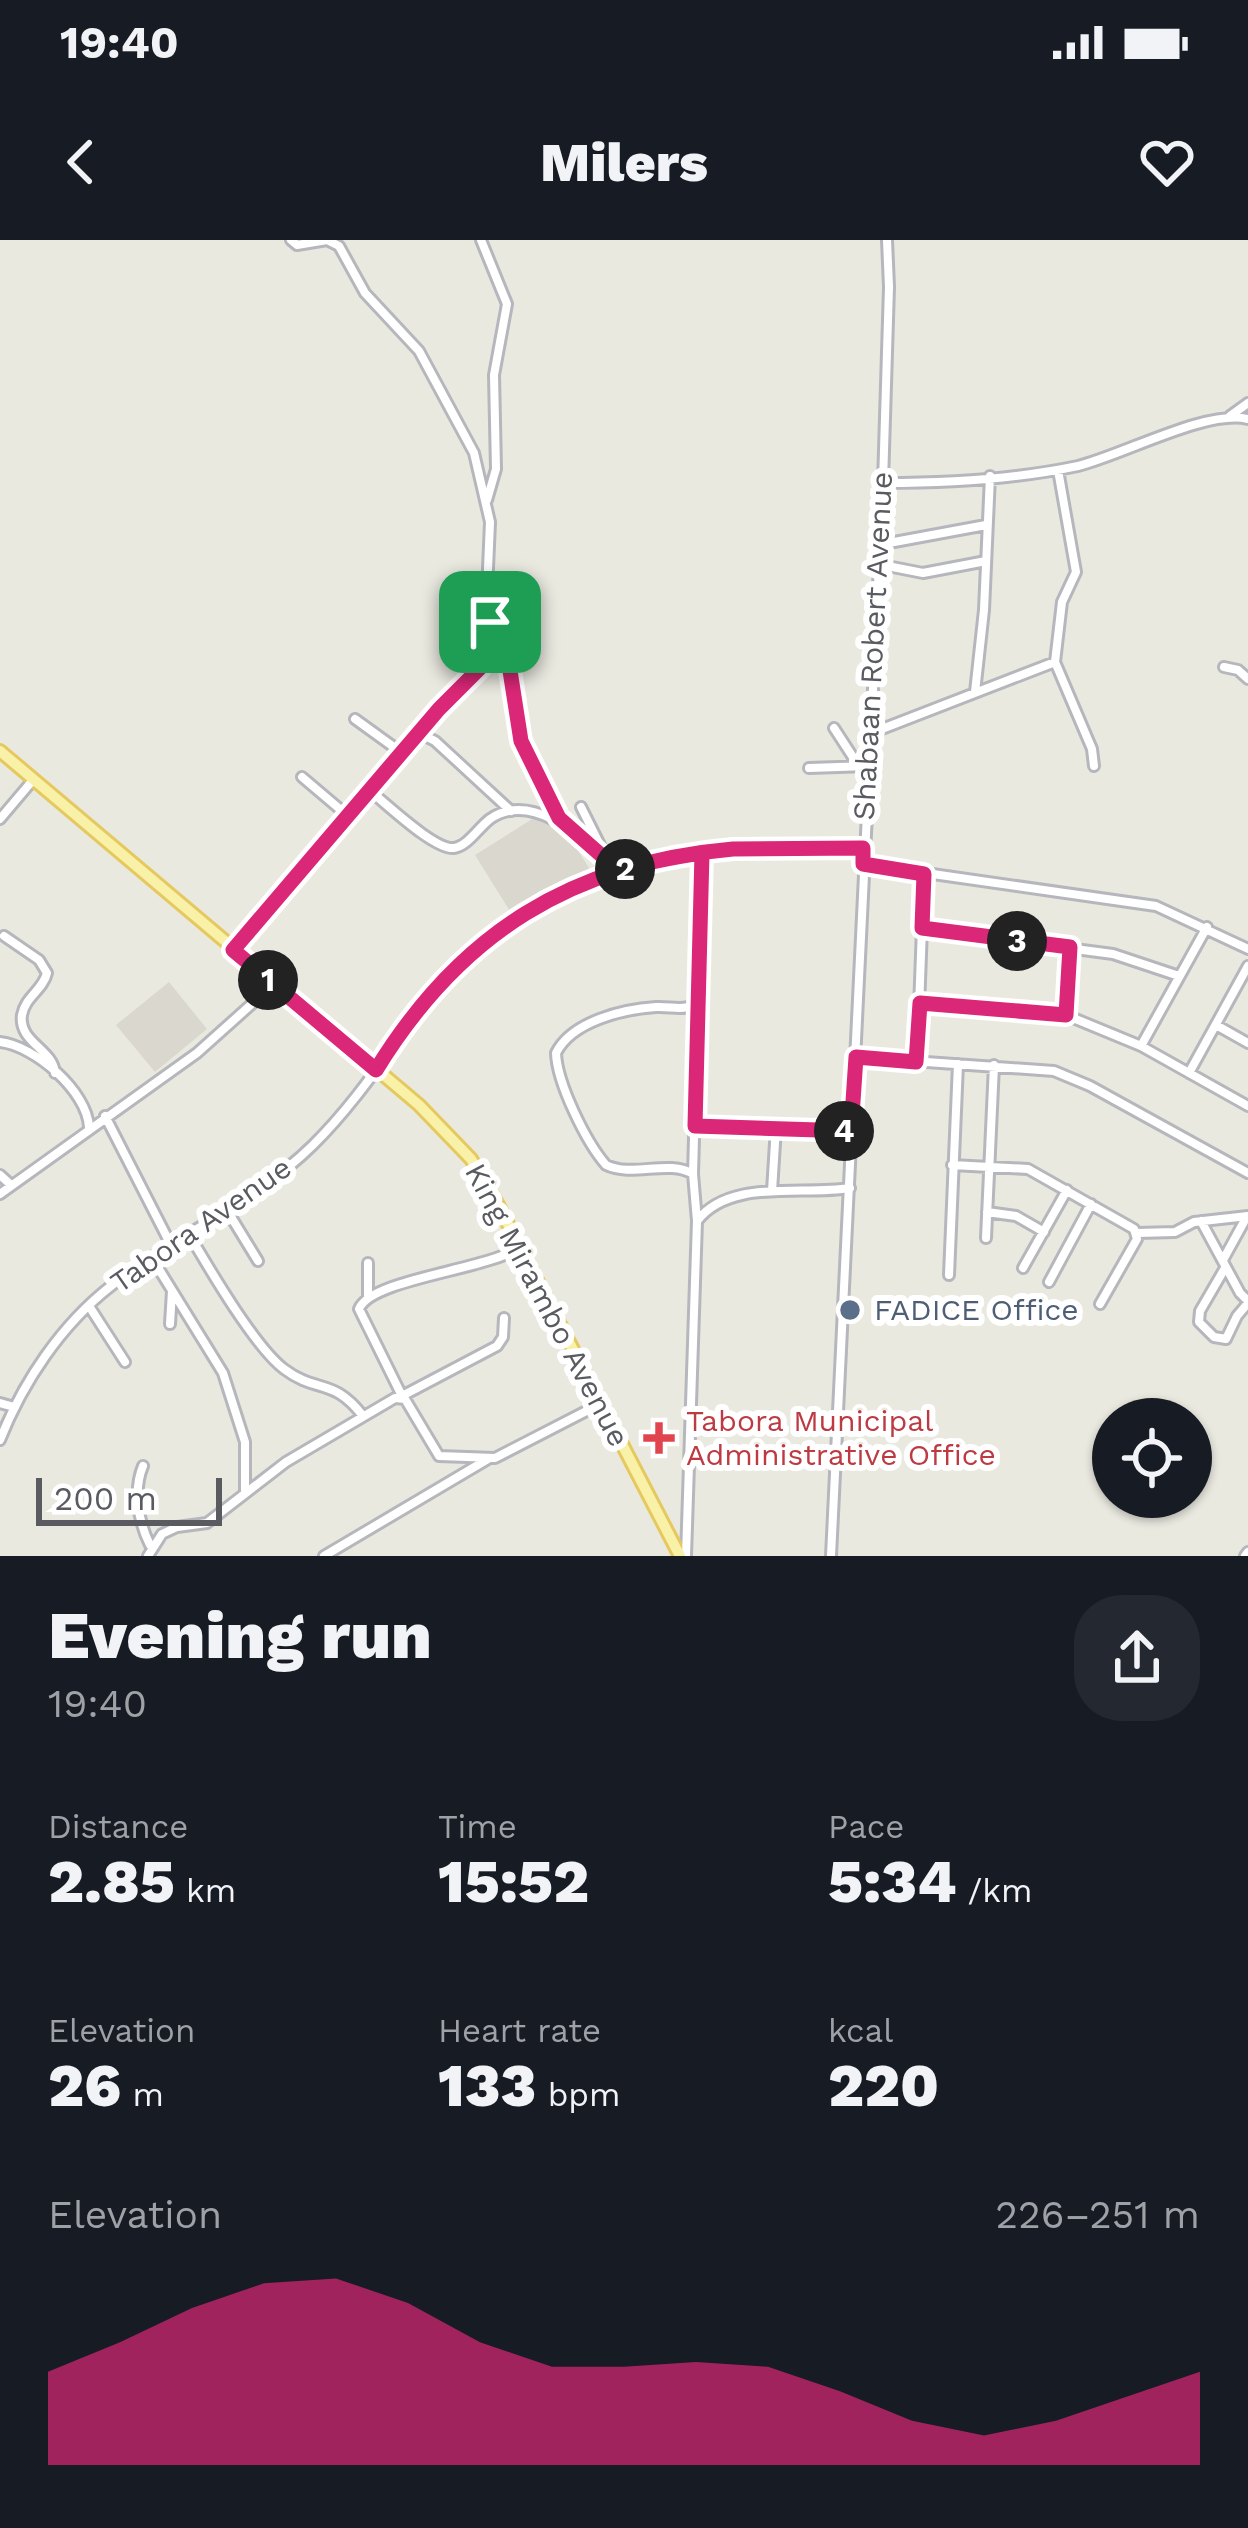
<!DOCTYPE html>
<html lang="en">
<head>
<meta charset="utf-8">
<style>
  :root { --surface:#171b24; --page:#242831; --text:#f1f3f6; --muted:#9ea1a6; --accent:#db2777 }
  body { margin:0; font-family:"Work Sans",sans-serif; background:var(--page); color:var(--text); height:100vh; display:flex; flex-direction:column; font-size:45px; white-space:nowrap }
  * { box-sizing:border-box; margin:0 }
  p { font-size:39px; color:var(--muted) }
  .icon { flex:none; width:66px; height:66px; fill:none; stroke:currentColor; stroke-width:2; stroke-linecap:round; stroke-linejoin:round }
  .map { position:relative; height:1316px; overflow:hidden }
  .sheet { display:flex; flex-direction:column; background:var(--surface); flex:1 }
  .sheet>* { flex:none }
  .controls { position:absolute; left:1092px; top:1158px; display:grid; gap:24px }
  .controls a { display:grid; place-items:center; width:120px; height:120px; border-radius:50%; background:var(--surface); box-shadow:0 3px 9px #0004; font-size:60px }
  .scale { position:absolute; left:36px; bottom:30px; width:186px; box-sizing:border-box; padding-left:12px; border:6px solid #595b60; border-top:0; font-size:33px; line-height:42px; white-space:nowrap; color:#595b60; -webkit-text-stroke:9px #fff; paint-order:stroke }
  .pin { position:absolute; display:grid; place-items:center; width:102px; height:102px; color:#fff; margin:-51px; border-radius:24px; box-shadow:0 6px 18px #0006 }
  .km { position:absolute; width:60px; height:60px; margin:-30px; border-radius:50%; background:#222; color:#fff; font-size:33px; line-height:60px; text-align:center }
  .round { display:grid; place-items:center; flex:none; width:126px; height:126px; border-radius:48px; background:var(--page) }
  .head { display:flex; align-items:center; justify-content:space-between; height:204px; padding:0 48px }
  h1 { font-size:66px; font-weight:800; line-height:90px }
  .metrics { display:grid; grid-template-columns:repeat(3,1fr); gap:18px; height:204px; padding:12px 48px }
  .metrics div { display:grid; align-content:center }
  .metrics b { font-size:60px; font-weight:800 }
  .metrics small { font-size:33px; font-weight:400 }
  .metrics p { font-size:33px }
  .chart { height:336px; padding:24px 48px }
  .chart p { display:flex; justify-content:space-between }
  .chart svg { width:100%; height:216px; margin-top:12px; fill:var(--accent); opacity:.7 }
  .status { display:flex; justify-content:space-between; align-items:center; height:84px; padding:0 60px; background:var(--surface); direction:ltr }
  .status svg { height:33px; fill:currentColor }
  header { display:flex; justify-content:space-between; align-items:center; height:156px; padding:0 48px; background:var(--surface); font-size:54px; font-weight:800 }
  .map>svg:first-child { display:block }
</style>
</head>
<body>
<div class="status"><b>19:40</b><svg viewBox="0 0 49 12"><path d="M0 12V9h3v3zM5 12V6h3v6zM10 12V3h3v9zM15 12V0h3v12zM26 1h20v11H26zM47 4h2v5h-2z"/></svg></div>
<header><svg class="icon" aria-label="back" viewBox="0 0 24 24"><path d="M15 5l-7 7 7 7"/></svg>Milers<svg class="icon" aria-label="heart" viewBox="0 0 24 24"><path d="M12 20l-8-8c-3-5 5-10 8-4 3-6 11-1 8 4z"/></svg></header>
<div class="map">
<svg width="1248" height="1316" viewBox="0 0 1248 1316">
  <rect width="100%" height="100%" fill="#eae9e0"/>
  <path fill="#dad8ce" d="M551,567l43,69 -76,48 -43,-69z
    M169,742l38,47 -52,43 -39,-47z"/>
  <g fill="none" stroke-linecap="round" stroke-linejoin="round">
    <g stroke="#b5b7bc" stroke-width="14">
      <path id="minor" d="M291,0l6,5 30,-5 12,6 26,47 54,58 55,102 16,69 -3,70 3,30 18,36 13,83 42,84
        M481,0l26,64 -13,71 2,94 -9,31
        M1230,176l18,-13
        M1058,230l18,102 -14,30 -7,60 37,87 2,17
        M883,243c64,0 133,-4 195,-17 45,-11 129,-57 170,-47
        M878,305l108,-20
        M877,324l46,9 63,-12
        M1224,427l14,3 10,9
        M975,452l9,-82 6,-134
        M355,479l47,34
        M834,488l24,37
        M419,493l16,8 76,70
        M869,494l186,-72
        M809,528l59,-2
        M302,537l46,39
        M370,551c17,13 64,59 84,57 14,-2 25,-21 36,-29 45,-31 98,25 129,52
        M581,567l27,54
        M0,579l33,-39
        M863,624l293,42 92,43
        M922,689l191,25 66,22
        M4,696l35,24 8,13c-4,17 -22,24 -25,42 -4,27 31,34 33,58
        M233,710l206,-241 41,-41 9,-44
        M920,763l146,12 75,31 107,60
        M1066,775l4,-68
        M1216,785l32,18
        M0,802c35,4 87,49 89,85
        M1141,806l66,-119
        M856,817l198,14 36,15 158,87
        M917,822l7,-188
        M1189,833l59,-107
        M105,876l67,131
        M695,885l156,6
        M952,925l76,4 106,60 3,10 -37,65
        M693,934c-25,-15 -60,4 -87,-9 -20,-23 -49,-82 -50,-112 16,-32 68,-44 100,-46 18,-1 30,6 45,-7
        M0,935l11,10
        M772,951l4,-64
        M0,954l197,-141 76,-68
        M228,972l30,49
        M987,972l29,4 28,16
        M697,981l-4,-47 9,-321
        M1201,981l39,72 8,8
        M1137,993l38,-1 19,-10 54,-6
        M190,996c20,34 65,111 94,133 33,25 49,8 79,47
        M986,998l8,-173
        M152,1018l71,115 22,69v48
        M1223,1020l23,-42
        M368,1023v34
        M1023,1028l44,-78
        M1225,1028l-25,43 -1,11 15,15 12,2 11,-23 11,-13
        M949,1035l9,-211
        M1049,1042l42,-78
        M89,1066l36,56
        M504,1078l-1,19 -6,9 -95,50 -43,-87c12,-30 127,-39 159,-61
        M170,1084l2,-33
        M0,1163l14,4
        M0,1200c23,-58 61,-115 111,-154 65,-51 142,-82 202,-141 86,-85 120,-191 237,-249 99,-48 206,-47 313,-48
        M143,1226c-10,24 -5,55 7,79
        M148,1316l14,-22 15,-7 30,-4 79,-61 109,-64 10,1 34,57 56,2 105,-54
        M324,1316l164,-97
        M686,1316l11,-335c33,-43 105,-25 153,-33
        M831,1316l52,-1073 6,-196 -2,-47
        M1245,1316l3,-4"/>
    </g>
    <g stroke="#e5c95e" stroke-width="16">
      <path id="major" d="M0,511l419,354 52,54 26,44 183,353"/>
    </g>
    <use href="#minor" stroke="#fff" stroke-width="8"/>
    <use href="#major" stroke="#f8f1a7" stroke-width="10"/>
  </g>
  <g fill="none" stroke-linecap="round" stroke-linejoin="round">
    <g stroke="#fff" stroke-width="24">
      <path id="route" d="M490,382l-10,46 -41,41 -206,241 143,120c84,-137 196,-207 357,-221l130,-1v16l61,10 -2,54 148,19 -4,68 -146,-12 -4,59 -60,-5 -5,74 -156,-5 7,-273c-28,4 -56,9 -83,18l-60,-53 -38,-77 -13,-83 -18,-36"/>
    </g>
    <use href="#route" stroke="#db2777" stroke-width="15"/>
  </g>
  <circle fill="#5c6f8a" stroke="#fff" stroke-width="4.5" cx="850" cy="1070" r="12"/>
  <path fill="#e0444e" stroke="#fff" stroke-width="4.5" d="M653 1180h12v12h12v12h-12v12h-12v-12h-12v-12h12z"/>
  <g text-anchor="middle" stroke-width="12" stroke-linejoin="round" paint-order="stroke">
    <g font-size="30" fill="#595b60" stroke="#fff">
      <text transform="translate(873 406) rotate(-87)" y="10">Shabaan Robert Avenue</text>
      <text transform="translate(201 985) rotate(-35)" y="10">Tabora Avenue</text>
      <text transform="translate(547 1065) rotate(62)" y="10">King Mirambo Avenue</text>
    </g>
    <g font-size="30" fill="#4e5e75" stroke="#fff" text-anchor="start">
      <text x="874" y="1080">FADICE Office</text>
    </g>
    <g font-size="30" fill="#be3a42" stroke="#fff" text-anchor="start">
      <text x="686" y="1191">Tabora Municipal<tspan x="686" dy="34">Administrative Office</tspan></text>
    </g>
  </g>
</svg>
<div class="controls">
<a><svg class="icon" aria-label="locate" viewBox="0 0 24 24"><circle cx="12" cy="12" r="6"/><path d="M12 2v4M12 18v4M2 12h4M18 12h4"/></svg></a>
</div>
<div class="scale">200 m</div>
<div class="pin" style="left:490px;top:382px;background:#1e9e55"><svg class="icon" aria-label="arrive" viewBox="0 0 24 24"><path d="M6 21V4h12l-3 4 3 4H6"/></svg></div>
<b class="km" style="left:268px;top:740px">1</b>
<b class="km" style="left:625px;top:629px">2</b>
<b class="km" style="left:1017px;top:701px">3</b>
<b class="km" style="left:844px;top:891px">4</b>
</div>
<section class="sheet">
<div class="head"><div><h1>Evening run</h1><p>19:40</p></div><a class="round"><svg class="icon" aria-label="share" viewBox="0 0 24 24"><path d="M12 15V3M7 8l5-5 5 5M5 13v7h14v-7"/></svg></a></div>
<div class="metrics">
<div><p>Distance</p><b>2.85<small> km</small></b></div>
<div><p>Time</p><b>15:52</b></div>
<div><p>Pace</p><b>5:34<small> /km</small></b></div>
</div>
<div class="metrics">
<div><p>Elevation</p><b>26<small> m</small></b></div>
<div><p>Heart rate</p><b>133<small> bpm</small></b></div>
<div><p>kcal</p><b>220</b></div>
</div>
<div class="chart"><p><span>Elevation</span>226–251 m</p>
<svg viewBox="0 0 160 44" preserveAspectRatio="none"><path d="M0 44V25L10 19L20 12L30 7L40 6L50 11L60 19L70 24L80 24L90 23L100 24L110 29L120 35L130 38L140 35L150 30L160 25V44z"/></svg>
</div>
</section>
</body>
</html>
